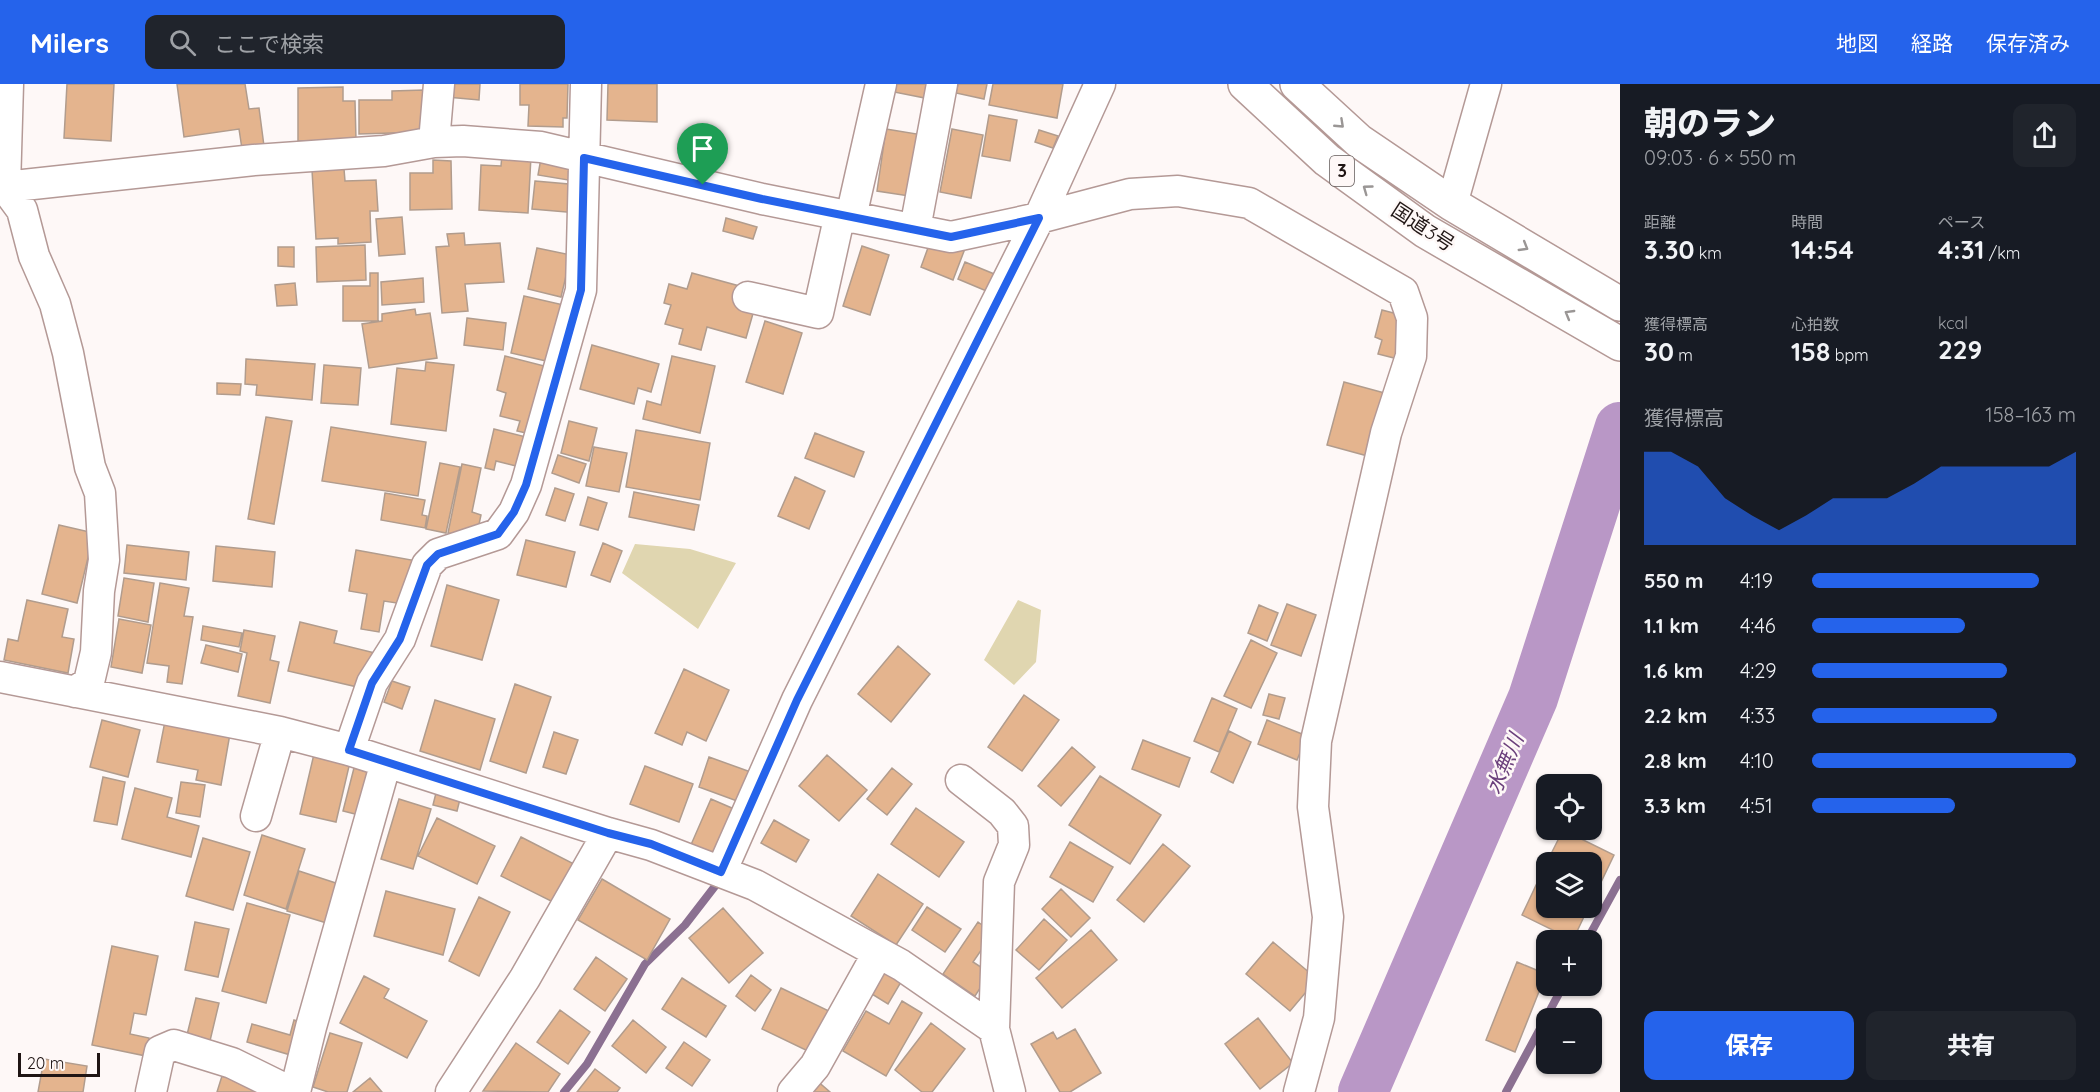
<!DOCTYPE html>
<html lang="ja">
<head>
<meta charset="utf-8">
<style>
  :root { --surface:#171b24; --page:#20242c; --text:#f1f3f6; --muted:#9ea1a6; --accent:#2563eb }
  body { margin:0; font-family:Quicksand,"Noto Sans JP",sans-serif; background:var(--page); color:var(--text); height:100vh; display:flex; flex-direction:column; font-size:22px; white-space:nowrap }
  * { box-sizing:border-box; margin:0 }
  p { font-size:20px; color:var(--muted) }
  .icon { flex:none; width:33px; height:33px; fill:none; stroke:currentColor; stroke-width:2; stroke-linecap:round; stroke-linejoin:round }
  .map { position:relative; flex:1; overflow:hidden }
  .sheet { display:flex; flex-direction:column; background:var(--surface); width:480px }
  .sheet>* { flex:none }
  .buttons { position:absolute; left:1536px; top:690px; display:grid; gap:12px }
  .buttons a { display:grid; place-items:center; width:66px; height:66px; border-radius:12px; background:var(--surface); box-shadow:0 2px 4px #0004; font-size:30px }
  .scale { position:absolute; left:18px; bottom:15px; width:82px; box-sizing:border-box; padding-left:6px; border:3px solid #1f1514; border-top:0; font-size:16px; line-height:21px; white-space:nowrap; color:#1f1514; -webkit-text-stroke:4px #fef8f7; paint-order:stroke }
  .pin { position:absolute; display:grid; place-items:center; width:51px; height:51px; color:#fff; margin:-62px -26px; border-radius:50% 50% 50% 0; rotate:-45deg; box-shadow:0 0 6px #0007 }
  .pin .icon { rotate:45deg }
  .round { display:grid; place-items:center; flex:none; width:63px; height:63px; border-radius:12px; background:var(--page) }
  .head { display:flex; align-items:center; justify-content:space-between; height:102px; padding:0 24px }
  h1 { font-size:33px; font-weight:800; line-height:45px }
  .metrics { display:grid; grid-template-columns:repeat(3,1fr); gap:9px; height:102px; padding:6px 24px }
  .metrics div { display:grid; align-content:center }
  .metrics b { font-size:26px; font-weight:800 }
  .metrics small { font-size:16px; font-weight:400 }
  .metrics p { font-size:16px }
  .chart { height:168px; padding:12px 24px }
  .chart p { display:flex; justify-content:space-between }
  .chart svg { width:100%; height:108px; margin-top:6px; fill:var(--accent); opacity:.7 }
  .primary-button { display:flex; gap:12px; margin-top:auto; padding:12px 24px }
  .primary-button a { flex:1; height:69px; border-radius:12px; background:var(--accent); color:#fff; font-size:24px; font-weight:800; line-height:69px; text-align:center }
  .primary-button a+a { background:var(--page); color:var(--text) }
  ul { padding:0 24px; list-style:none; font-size:20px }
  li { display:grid; grid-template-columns:96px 72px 1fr; align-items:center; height:45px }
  li i { height:15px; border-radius:8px; background:var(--accent) }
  header { display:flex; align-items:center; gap:36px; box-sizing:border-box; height:84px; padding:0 30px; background:var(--accent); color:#fff }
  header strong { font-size:28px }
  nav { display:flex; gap:33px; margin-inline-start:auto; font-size:21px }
  .search { width:420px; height:54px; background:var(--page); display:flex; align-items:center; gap:15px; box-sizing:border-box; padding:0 21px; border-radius:12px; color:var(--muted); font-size:22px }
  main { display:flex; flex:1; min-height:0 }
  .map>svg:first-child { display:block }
</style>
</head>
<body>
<header>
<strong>Milers</strong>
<div class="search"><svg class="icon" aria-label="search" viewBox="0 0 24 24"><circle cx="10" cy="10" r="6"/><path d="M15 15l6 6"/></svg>ここで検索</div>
<nav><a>地図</a><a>経路</a><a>保存済み</a></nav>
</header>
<main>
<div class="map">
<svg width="1620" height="1008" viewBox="0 0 1620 1008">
  <rect width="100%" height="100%" fill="#fef8f7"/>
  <path fill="#e0d6b0" d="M635,460l55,5 46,14 -38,66 -76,-56z
    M1018,516l23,10 -5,52 -22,23 -30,-25z"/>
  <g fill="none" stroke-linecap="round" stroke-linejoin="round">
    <path stroke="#8b7091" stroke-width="8" d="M1587,856l33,-60
      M564,1008l23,-28 58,-100 40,-39 34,-44
      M1506,1008l57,-106"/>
    <path stroke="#b997c6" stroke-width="50" d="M1363,1008l170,-394 87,-271"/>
  </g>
  <path fill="#e4b48e" stroke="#b19c8d" stroke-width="1.5" d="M67,0h47l-3,57 -47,-3z
    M177,0h68l4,25 10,-1 5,38 -22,3 -3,-20 -55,8z
    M437,0h43l-1,16 -43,-4z
    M520,0h48l-1,34h-4v9l-35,-1 1,-21h-9z
    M608,0h49v38l-50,-2z
    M896,0h32l-3,14 -31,-6z
    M958,0h29l-3,15 -28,-6z
    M993,0h70l-6,34 -68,-13z
    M343,3v14h12l1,39 -58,1v-53z
    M424,6l1,42 -66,2v-34h33v-9z
    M989,31l28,5 -7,41 -28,-5z
    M886,45l31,5 -8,62 -32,-5z
    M952,45l31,6 -12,63 -31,-6z
    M1039,46l19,6 -5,12 -18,-6z
    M502,71l29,1 -3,57 -49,-3 2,-45 20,1z
    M541,74l35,6 -2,17 -36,-6z
    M433,76l18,1 1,48 -42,1v-37h23z
    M344,85l1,12 31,-1 2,31h-8l1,31 -33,2v-6l-22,1 -4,-69z
    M535,97l45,4 -2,28 -46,-4z
    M402,133l3,37 -26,2 -3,-37z
    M726,134l31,9 -4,12 -30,-8z
    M464,149l1,12 35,-2 4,39 -39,2 3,27 -26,2 -6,-66 13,-1 -2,-12z
    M933,150l33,12 -13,34 -32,-13z
    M365,161l1,35 -49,2 -1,-35z
    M862,162l27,9 -19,60 -27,-9z
    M278,163h16v20l-16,-1z
    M537,164l34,7 -10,42 -33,-8z
    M965,178l39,16 -8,17 -38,-16z
    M370,189h8v48h-35v-35h27z
    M692,189l51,14 11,23 -8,28 -39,-11 -6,23 -22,-6 4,-15 -18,-5 6,-19 -7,-2 5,-19 18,5z
    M423,194l1,24 -42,3 -1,-23z
    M295,199l2,22 -20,1 -2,-21z
    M524,212l44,10 -13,57 -44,-10z
    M415,225l1,6 14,-2 7,45 -68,10 -7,-44 20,-3v-7z
    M1382,226l27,7 -11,42 -20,-5 4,-14 -7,-3z
    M467,234l39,5 -3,27 -39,-5z
    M765,237l37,12 -19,61 -37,-12z
    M592,261l67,19 -8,28 -13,-4 -4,16 -54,-15z
    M505,272l47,12 -17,67 -18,-4 3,-10 -20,-5 6,-23 -9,-3z
    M672,272l43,10 -15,67 -57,-14 4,-18 14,4z
    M246,275l69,5 -3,36 -56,-5 1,-10 -12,-1z
    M426,278l28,3 -8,66 -55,-7 6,-56 28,3z
    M324,281l37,3 -3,37 -37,-2z
    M1344,298l48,13 -17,63 -48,-13z
    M217,299l24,1 -1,11 -23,-1z
    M266,333l26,4 -18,103 -26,-5z
    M569,337l28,7 -8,33 -28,-8z
    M331,343l95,15 -8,54 -96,-15z
    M494,345l36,9 -6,30 -28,-7 -2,9 -9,-2z
    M636,346l74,13 -10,57 -74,-13z
    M815,349l49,19 -10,25 -49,-19z
    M594,363l33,6 -8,39 -33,-6z
    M558,371l28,9 -7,19 -27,-10z
    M440,379l20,4 -14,66 -20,-4z
    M462,380l19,4 -9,44 9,3 -3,14 -8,-2 -2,11 -20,-5z
    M795,393l30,14 -16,38 -31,-13z
    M555,404l19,6 -9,27 -19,-6z
    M634,408l65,13 -5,25 -65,-13z
    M385,409l40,7 -3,15 5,1 -2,12 -44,-8z
    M588,413l19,6 -9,27 -18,-5z
    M59,441l35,8 -17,70 -35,-9z
    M526,456l49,12 -9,35 -49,-12z
    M603,459l19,8 -12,31 -19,-7z
    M127,461l62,7 -3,28 -62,-7z
    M216,462l59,6 -3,35 -59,-6z
    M356,466l61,11 -7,44 -26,-4 -5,31 -18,-3 6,-35 -18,-3z
    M124,494l30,5 -6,39 -30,-6z
    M160,499l29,5 -5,28 9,1 -11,67 -15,-2 2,-16 -22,-3z
    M447,501l52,15 -17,60 -51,-14z
    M27,516l41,9 -6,28 12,2 -6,34 -64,-13 4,-21 10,2z
    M1287,520l29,11 -15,41 -30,-11z
    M1259,521l19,8 -11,28 -19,-8z
    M119,535l32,6 -9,48 -31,-6z
    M300,538l37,9 -3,12 41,10 -9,36 -78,-18z
    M203,542l39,7 -3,14 -38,-7z
    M244,546l31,6 -5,24 9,2 -9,41 -32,-7 9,-43 -7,-2z
    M1251,556l26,13 -26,55 -27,-12z
    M206,561l36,9 -4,18 -37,-9z
    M898,562l32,28 -39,48 -33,-28z
    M684,585l45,21 -23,51 -19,-9 -5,13 -27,-12z
    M392,597l18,6 -8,22 -18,-7z
    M515,600l36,13 -25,76 -36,-12z
    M1269,610l16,4 -6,21 -16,-4z
    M1024,611l35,25 -37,51 -34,-24z
    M1212,614l25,11 -18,43 -25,-11z
    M435,616l60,19 -15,51 -60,-19z
    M166,632l65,12 -10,57 -25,-5 2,-10 -41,-8z
    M102,636l38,10 -12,47 -38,-10z
    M1267,636l40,16 -10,24 -39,-16z
    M1229,647l22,11 -18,41 -22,-11z
    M554,648l24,8 -12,34 -23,-7z
    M1143,656l47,18 -11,29 -47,-18z
    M1072,663l23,20 -34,39 -23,-20z
    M314,670l36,8 -14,60 -36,-8z
    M827,671l40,35 -28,31 -40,-35z
    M709,673l50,18 -11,30 -49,-18z
    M645,682l48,18 -14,38 -49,-18z
    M354,684l24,7 -11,42 -24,-6z
    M892,684l20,16 -25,31 -20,-16z
    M1100,692l61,39 -31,49 -61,-39z
    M103,693l22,5 -8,43 -23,-4z
    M181,698l24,3 -5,32 -24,-4z
    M135,704l37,10 -5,19 32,9 -8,31 -69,-18z
    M437,705l24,6 -4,16 -24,-6z
    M399,715l32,10 -18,60 -32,-10z
    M711,715l30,13 -22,48 -29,-13z
    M916,724l48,34 -25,35 -48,-33z
    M437,734l58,28 -18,38 -59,-28z
    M774,736l35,20 -13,22 -35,-19z
    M1563,746l51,25 -22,46v-39h-45z
    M262,751l43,14 -19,60 -42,-14z
    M521,753l53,27 -19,39 -54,-27z
    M203,754l47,14 -17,58 -47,-14z
    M1070,758l43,25 -20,35 -43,-25z
    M1163,760l27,22 -46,56 -27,-22z
    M1546,780v44h42l-15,32 -51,-25z
    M299,787l43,14 -12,39 -43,-13z
    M878,790l45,30 -27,41 -45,-29z
    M602,795l68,40 -23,41 -69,-40z
    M1061,805l29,29 -19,19 -29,-28z
    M386,807l69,18 -12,46 -69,-19z
    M479,813l31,15 -31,64 -30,-15z
    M247,819l43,12 -24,88 -44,-12z
    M927,823l34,22 -16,23 -33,-22z
    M723,824l40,45 -34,30 -40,-45z
    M1044,835l23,21 -28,30 -23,-20z
    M195,838l34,7 -11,48 -33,-7z
    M978,838l15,11 -20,29 17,11 -15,23 -32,-22z
    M1091,846l26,30 -55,48 -26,-30z
    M1273,858l44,37 -27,32 -44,-37z
    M112,862l46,10 -12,59 -12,-2 -4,21 19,4 -3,18 -54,-11z
    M596,873l31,22 -22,32 -31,-22z
    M1517,878l29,12 -31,78 -29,-12z
    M880,885l21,13 -13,22 -21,-13z
    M751,891l20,15 -16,21 -19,-15z
    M364,892l25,13 -5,9 43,23 -20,37 -67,-35z
    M682,894l44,28 -20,31 -44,-28z
    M781,904l50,24 -19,41 -50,-24z
    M196,914l23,5 -10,42 -23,-6z
    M902,917l20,12 -36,63 -43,-25 23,-40 23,13z
    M560,926l30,22 -22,32 -31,-22z
    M1258,934l35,45 -33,26 -35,-45z
    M294,936l12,4 -9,33 -50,-15 5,-18 38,11z
    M633,936l33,27 -20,26 -34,-27z
    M931,939l34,26 -33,43h-10l-27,-22z
    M1075,945l26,44 -31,19h-10l-29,-48 22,-12 4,7z
    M330,949l32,10 -15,49h-19l-15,-5z
    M684,958l26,18 -18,26 -26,-18z
    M516,959l44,31 -12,18 -65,-1z
    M44,975l43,7 -4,26h-45z
    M595,985l25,19 -3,4h-40z
    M222,992l38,12 -2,4h-41z
    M370,994l12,14h-29z
    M815,995l15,13h-26z"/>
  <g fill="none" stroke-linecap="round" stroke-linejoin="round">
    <g stroke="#b49996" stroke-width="33">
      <path id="minor" d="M8,0l-3,103 17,23 12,46 21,48 13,49 22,114 10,26 4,67 -5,31 -3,61 -7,30 -14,10
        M434,58l5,-58
        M5,103l249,-27 130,-9 50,-9 29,-1 78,6 221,52 189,38 88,-19 91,-24 48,-3 71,12 154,89 9,26 -1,38 -25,77 -70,308 -3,66 15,110 -9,101 -20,74
        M1452,120l34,-120
        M851,133l30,-133
        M915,145l27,-145
        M748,213l70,16 22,-99
        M0,593l280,55 69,18 259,83 43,12 104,40 146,80 93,64 16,63
        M349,666l23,-67 28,-44 27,-74 11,-11 60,-20 16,-22 12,-27 55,-195 5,-206
        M961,696l41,32 11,14 1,19 -15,37 -5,147
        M256,732l24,-84
        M721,788l76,-172 242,-482 61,-134
        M151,1008l9,-41 14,-6 58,18 59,29
        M295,1008l16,-65 75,-265
        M451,1008l74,-114 83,-145
        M793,1008l22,-26 63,-113"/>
    </g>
    <g stroke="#b49996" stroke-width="36">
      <path id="highway" d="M1245,0l82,76 98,71 195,113
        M1297,0l62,57 93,63 168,100"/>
    </g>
    <use href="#minor" stroke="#fff" stroke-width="30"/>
    <use href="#highway" stroke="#fff" stroke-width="33"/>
  </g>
  <defs><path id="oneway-chevron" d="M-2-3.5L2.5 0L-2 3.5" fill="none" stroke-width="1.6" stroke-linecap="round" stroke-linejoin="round" transform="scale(1.5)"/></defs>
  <g stroke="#9a9695">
    <use href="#oneway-chevron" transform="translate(1340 40) rotate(43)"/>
    <use href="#oneway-chevron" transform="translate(1367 105) rotate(-144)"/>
    <use href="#oneway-chevron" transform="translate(1524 163) rotate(31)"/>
    <use href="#oneway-chevron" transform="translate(1569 230) rotate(-150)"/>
  </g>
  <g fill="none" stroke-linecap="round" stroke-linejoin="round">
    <g stroke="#fff" stroke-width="12">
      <path id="route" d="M584,74l178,41 189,38 88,-19 -242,482 -76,172 -70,-28 -43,-11 -259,-83 23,-67 28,-44 27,-74 11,-11 60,-20 16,-22 12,-27 55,-195z"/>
    </g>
    <use href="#route" stroke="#2563eb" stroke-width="8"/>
  </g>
  <g text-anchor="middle" stroke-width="5" stroke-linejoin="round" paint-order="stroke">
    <rect fill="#fef8f7" stroke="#625958" stroke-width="1.5" x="1330" y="72" width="24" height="30" rx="4.5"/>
    <g font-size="18" font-weight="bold" fill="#1f1514">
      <text x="1342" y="93">3</text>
    </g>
    <g font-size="20" fill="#1f1514" stroke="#fef8f7">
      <text transform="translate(1423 143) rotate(33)" y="7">国道3号</text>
    </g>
    <g font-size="21" font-style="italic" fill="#6b407c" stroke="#fef8f7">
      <text transform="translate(1505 680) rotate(-67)" y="7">水無川</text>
    </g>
  </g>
</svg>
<div class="buttons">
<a><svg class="icon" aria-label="locate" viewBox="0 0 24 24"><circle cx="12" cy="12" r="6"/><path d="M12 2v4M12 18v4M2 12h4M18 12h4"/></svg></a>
<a><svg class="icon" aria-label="layers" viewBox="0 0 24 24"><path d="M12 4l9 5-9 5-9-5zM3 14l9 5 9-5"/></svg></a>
<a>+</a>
<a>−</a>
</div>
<div class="scale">20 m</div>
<div class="pin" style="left:703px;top:101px;background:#1e9e55"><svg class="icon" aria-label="arrive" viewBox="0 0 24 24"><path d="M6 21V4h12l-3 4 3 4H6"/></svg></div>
</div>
<section class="sheet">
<div class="head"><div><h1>朝のラン</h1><p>09:03 · 6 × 550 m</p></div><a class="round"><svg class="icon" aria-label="share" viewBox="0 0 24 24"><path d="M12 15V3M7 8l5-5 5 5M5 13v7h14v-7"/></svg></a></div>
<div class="metrics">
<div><p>距離</p><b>3.30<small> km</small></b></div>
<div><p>時間</p><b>14:54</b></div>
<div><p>ペース</p><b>4:31<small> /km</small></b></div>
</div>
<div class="metrics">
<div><p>獲得標高</p><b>30<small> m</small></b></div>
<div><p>心拍数</p><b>158<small> bpm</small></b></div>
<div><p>kcal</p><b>229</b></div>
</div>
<div class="chart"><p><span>獲得標高</span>158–163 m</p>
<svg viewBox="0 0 160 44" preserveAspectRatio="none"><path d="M0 44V6L10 6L20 12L30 25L40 32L50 38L60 32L70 25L80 25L90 25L100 19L110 12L120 12L130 12L140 12L150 12L160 6V44z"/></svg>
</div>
<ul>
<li><b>550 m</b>4:19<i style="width:86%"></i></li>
<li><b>1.1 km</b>4:46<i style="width:58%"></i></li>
<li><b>1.6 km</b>4:29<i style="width:74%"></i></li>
<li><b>2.2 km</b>4:33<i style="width:70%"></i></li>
<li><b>2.8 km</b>4:10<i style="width:100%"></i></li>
<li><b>3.3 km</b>4:51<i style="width:54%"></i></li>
</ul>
<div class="primary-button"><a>保存</a><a>共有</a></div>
</section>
</main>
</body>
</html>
